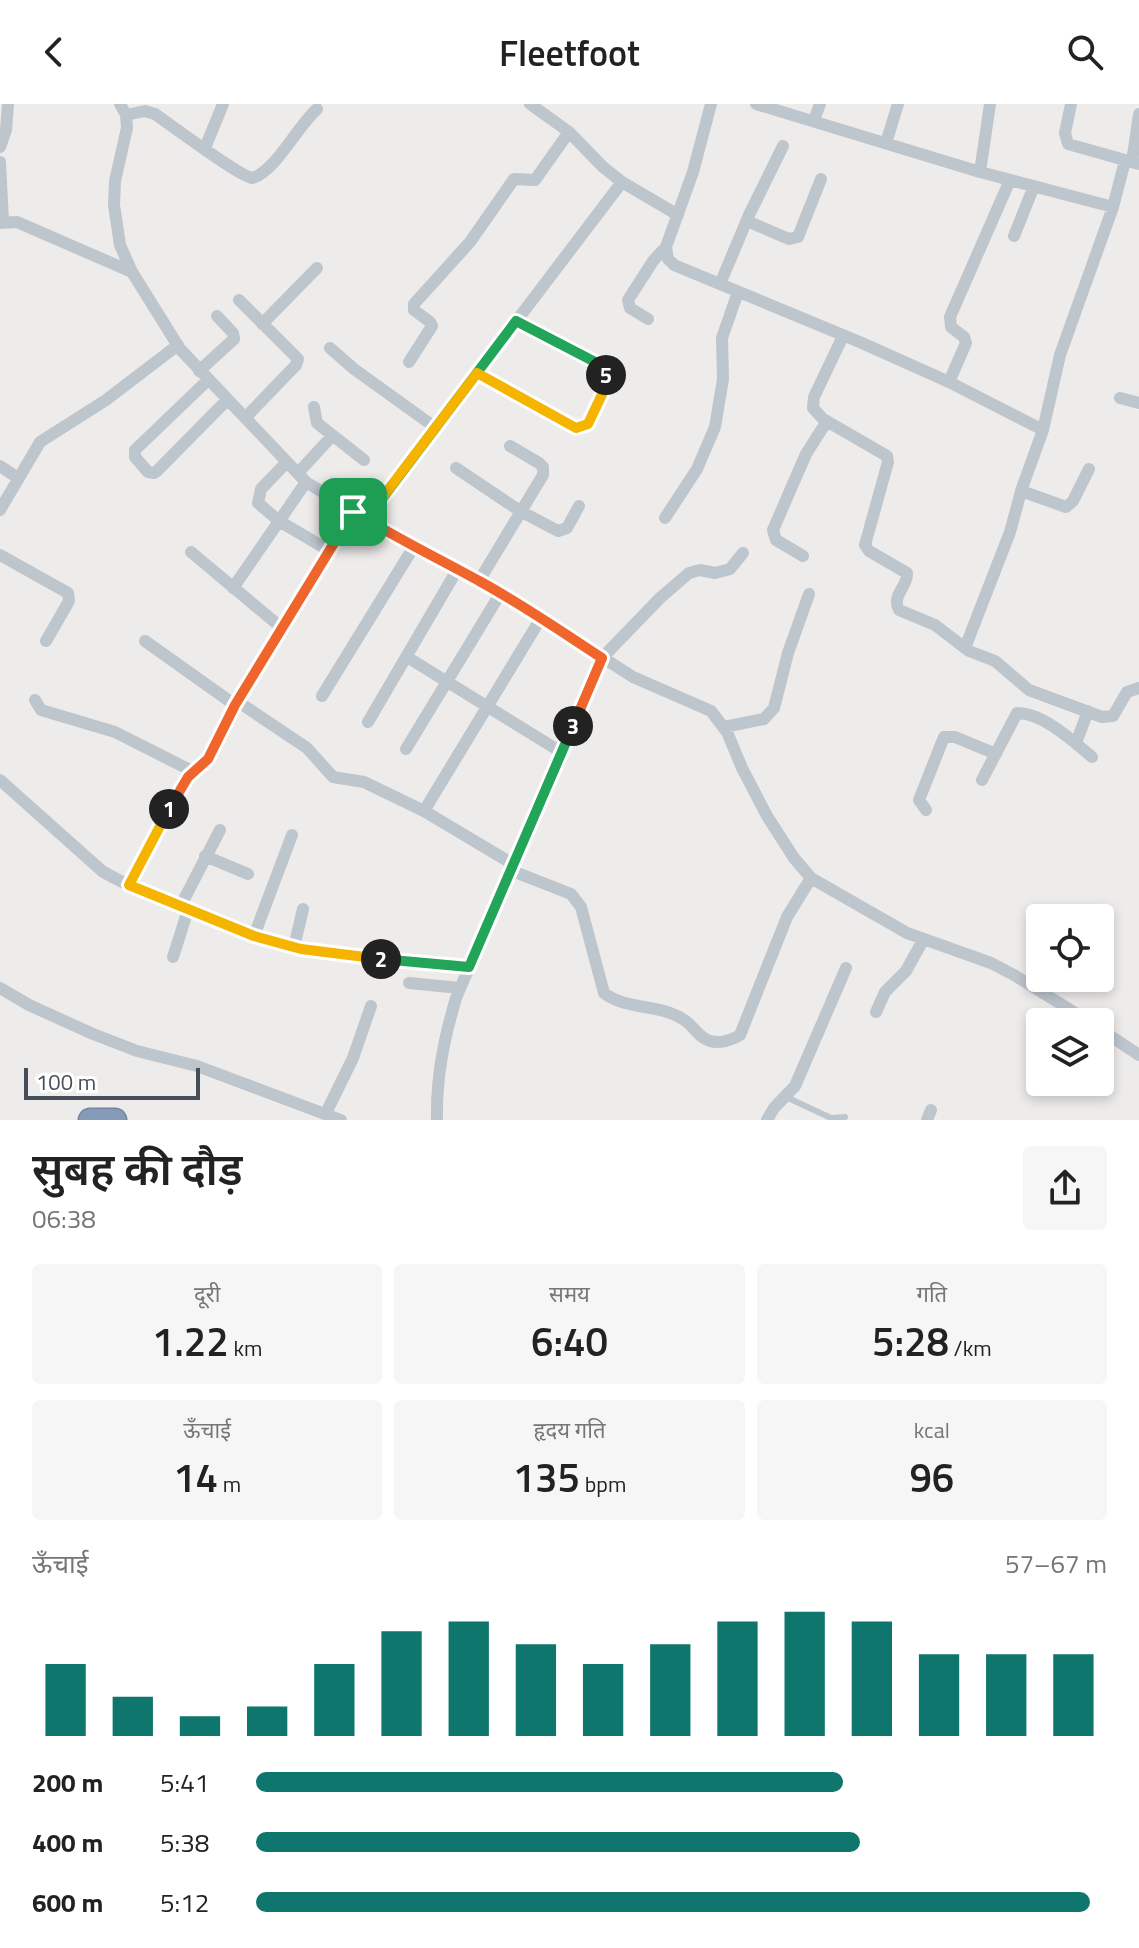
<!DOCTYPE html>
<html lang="hi">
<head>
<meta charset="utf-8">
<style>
  :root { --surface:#fff; --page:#f6f6f6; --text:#222; --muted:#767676; --accent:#0f766e }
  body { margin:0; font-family:"Titillium Web","Noto Sans Devanagari",sans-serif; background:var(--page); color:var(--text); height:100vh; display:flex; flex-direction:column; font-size:30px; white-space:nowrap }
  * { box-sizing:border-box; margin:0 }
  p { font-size:26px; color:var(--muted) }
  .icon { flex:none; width:44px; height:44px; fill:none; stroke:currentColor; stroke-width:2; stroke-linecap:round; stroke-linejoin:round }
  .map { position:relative; height:1016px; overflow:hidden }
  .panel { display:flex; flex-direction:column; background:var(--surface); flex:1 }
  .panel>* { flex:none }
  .tools { position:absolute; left:1026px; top:800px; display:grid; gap:16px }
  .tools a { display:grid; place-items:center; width:88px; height:88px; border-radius:8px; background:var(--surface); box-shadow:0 4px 12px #0003; font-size:40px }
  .scale { position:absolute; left:24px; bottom:20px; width:176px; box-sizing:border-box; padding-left:8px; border:4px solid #454d57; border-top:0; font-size:22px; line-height:28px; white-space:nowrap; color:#454d57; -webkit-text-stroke:6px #fff; paint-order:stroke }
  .pin { position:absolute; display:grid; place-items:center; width:68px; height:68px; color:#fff; margin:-34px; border-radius:16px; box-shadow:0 4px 12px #0006 }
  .km { position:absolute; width:40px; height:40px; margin:-20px; border-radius:50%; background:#222; color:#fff; font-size:22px; line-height:40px; text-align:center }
  .round { display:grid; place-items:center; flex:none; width:84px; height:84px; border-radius:8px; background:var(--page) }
  .headline { display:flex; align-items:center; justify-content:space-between; height:136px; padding:0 32px }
  h1 { font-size:44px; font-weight:600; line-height:60px }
  .figures { display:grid; grid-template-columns:repeat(3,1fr); gap:12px; height:136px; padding:8px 32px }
  .figures div { display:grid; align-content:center; border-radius:8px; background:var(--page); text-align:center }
  .figures b { font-size:40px; font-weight:600 }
  .figures small { font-size:22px; font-weight:400 }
  .figures p { font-size:22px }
  .chart { height:224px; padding:16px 32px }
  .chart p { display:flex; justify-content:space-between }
  .chart svg { width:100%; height:144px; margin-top:8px; stroke:var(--accent); stroke-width:6 }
  ul { padding:0 32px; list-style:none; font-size:26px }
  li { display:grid; grid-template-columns:128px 96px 1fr; align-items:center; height:60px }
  li i { height:20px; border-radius:10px; background:var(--accent) }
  header { display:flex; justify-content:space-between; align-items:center; height:104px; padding:0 32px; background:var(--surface); font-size:36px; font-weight:600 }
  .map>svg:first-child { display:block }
</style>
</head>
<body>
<header><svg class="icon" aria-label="back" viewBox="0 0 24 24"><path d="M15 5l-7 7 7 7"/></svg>Fleetfoot<svg class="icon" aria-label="search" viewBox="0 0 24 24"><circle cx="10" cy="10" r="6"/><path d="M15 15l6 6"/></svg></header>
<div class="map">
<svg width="1139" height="1016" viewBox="0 0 1139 1016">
  <rect width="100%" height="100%" fill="#eeebeb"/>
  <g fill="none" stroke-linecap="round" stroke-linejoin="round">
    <g stroke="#7286a3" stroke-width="25">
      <path id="highway" d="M90,1016h25"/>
    </g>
    <path stroke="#bdc5cd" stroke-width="6" d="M786,993l45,21 14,-1"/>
    <path stroke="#bdc5cd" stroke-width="12" d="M120,0l6,11 1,13 -12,53 -1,24 6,40 12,27 48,77 126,133 107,66 66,33 62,37 92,59 78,34 16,21 15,36 25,48 27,42 17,20 96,55 84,30 23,12 76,47
      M530,0l39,28 34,35 19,15 56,33
      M711,0l-18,68 -27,75 2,12 6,6 188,78 87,39 94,48
      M756,0l224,68 10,-68
      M1071,0l-6,29 3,11 71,20
      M126,11l19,-4 10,3c16,11 85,63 98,64 24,-9 43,-50 64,-69
      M814,16l6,-16
      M886,39l12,-39
      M0,43l6,-17 2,-26
      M205,44l18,-44
      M0,58l3,59
      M1132,58l7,-48
      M980,68l133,35 12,-46
      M747,117l42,18 9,-2 23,-58
      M0,119l17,-1 115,50
      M1014,132l20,-50
      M720,180l29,-69 34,-69
      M239,196l59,59 -2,6 -51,53
      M648,215l-18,-11 -2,-8 25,-39 13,-14
      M262,220l55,-56
      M843,232l-29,61 -1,11 10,11 64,37 1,6 -23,83 4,6 38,22c1,14 -16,22 -8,37l36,15 34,26 26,10 34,29 73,27 11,-1 14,-24 12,-4
      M330,244l24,21 82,59
      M409,258l23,-36 -2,-4 -16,-12v-6l56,-62 44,-63 21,1 34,-48
      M199,267l35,-32 -1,-6 -16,-17
      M477,269l99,55 12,-4c9,-18 25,-38 14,-57l-86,-46
      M208,276l-73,70v7l13,15 6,1 3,-2 70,-71
      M949,278l17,-39 -2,-6 -13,-10 -1,-10 60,-137
      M1120,294l19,5
      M314,303l3,16 47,37
      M287,358l-26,27 -3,14 21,18 51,30
      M0,362l18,12
      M456,364l64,43 38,20 9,-3 12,-22
      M298,369l34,-37
      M1021,387l45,16 7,-6 16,-32
      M0,406l40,-68 66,-42 72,-55
      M665,414l32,-49 18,-42 8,-48 -1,-41 16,-46
      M366,415l256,-337
      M191,448l92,77
      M0,451l68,38 1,8 -23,40
      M803,452l-27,-16 -3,-10 33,-76 21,-33
      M479,477l64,-106v-8l-4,-4 -29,-17
      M233,484l73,-106
      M145,537l90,64
      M965,544l45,-116 12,-44 21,-58 17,-75 53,-148
      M407,553l154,95
      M322,592l91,-148
      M35,596l6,10 74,22 79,40
      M237,597l70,47 26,29 31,5 60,29 89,53
      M368,618l89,-152
      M724,623l40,-8 10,-11 14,-55 21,-59
      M1076,639l12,-32
      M406,645l94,-155
      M0,676l102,91c23,14 48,23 73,34 42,18 84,35 128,44 55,11 111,13 166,18
      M982,676l35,-67c26,0 55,27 75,44
      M926,706l-7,-10 25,-63h11l41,17
      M424,707l117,-193
      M205,752l43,18
      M510,766l61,24 10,13 23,86c22,17 54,11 77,25 12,6 16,19 29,23 10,3 22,-1 30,-6l47,-118 24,-39
      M129,781l53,-100 26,-26 23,-47 122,-200
      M180,803l40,-77
      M254,832l38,-101
      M294,843l9,-38
      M173,853l15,-47
      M409,879l51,5
      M0,884l29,17 64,29 44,17 60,15 144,54
      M876,908l9,-20 21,-21 17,-31
      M1100,925l39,26
      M326,1009l27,-55 18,-52
      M437,1016c-1,-43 7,-81 19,-122l146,-340 58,-60 29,-25 11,-3 15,3 15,-4 13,-16
      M767,1016l7,-12 21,-22 51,-118
      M927,1016l4,-10"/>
    <use href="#highway" stroke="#869bb7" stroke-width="22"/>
  </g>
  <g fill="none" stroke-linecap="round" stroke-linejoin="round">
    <g stroke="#fff" stroke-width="16">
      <path id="split-1" d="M169,705l19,-32 20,-18 27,-54 118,-193"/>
    </g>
    <g stroke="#fff" stroke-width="16">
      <path id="split-2" d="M169,705l-40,76 125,51 47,13 80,10"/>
    </g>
    <g stroke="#fff" stroke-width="16">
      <path id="split-3" d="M381,855l88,8 104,-241"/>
    </g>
    <g stroke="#fff" stroke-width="16">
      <path id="split-4" d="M369,412l-3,3c38,23 77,42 115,63 42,23 81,50 121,76l-29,68"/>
    </g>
    <g stroke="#fff" stroke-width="16">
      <path id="split-5" d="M369,412l147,-195 81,42 9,12"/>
    </g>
    <g stroke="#fff" stroke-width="16">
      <path id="split-6" d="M353,408l13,7 111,-146 99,55 12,-4 18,-38v-11"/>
    </g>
    <use href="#split-1" stroke="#f0652b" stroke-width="10"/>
    <use href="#split-2" stroke="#f5b400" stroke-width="10"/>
    <use href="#split-3" stroke="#22a559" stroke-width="10"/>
    <use href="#split-4" stroke="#f0652b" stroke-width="10"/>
    <use href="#split-5" stroke="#22a559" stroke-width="10"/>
    <use href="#split-6" stroke="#f5b400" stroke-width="10"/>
  </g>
</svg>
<div class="tools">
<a><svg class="icon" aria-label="locate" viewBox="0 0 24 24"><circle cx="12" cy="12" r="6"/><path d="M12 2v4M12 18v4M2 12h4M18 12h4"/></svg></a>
<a><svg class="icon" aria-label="layers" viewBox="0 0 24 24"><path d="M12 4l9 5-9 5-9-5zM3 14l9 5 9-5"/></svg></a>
</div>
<div class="scale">100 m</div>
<div class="pin" style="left:353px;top:408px;background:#1e9e55"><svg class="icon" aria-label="arrive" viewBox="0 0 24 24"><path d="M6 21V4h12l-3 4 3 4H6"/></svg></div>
<b class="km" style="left:169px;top:705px">1</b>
<b class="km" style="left:381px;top:855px">2</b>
<b class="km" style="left:573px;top:622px">3</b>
<b class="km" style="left:606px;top:271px">5</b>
</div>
<section class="panel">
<div class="headline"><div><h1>सुबह की दौड़</h1><p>06:38</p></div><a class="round"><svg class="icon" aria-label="share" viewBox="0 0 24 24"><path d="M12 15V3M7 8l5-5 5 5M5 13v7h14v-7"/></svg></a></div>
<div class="figures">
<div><p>दूरी</p><b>1.22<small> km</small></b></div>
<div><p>समय</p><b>6:40</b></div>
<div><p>गति</p><b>5:28<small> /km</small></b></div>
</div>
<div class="figures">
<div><p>ऊँचाई</p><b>14<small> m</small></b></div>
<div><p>हृदय गति</p><b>135<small> bpm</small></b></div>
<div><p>kcal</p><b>96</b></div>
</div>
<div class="chart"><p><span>ऊँचाई</span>57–67 m</p>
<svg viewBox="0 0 160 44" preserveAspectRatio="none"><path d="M5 44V22M15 44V32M25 44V38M35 44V35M45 44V22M55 44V12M65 44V9M75 44V16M85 44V22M95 44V16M105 44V9M115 44V6M125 44V9M135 44V19M145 44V19M155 44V19"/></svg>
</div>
<ul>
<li><b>200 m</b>5:41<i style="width:69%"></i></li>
<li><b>400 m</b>5:38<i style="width:71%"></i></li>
<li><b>600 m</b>5:12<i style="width:98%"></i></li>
</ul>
</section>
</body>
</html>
